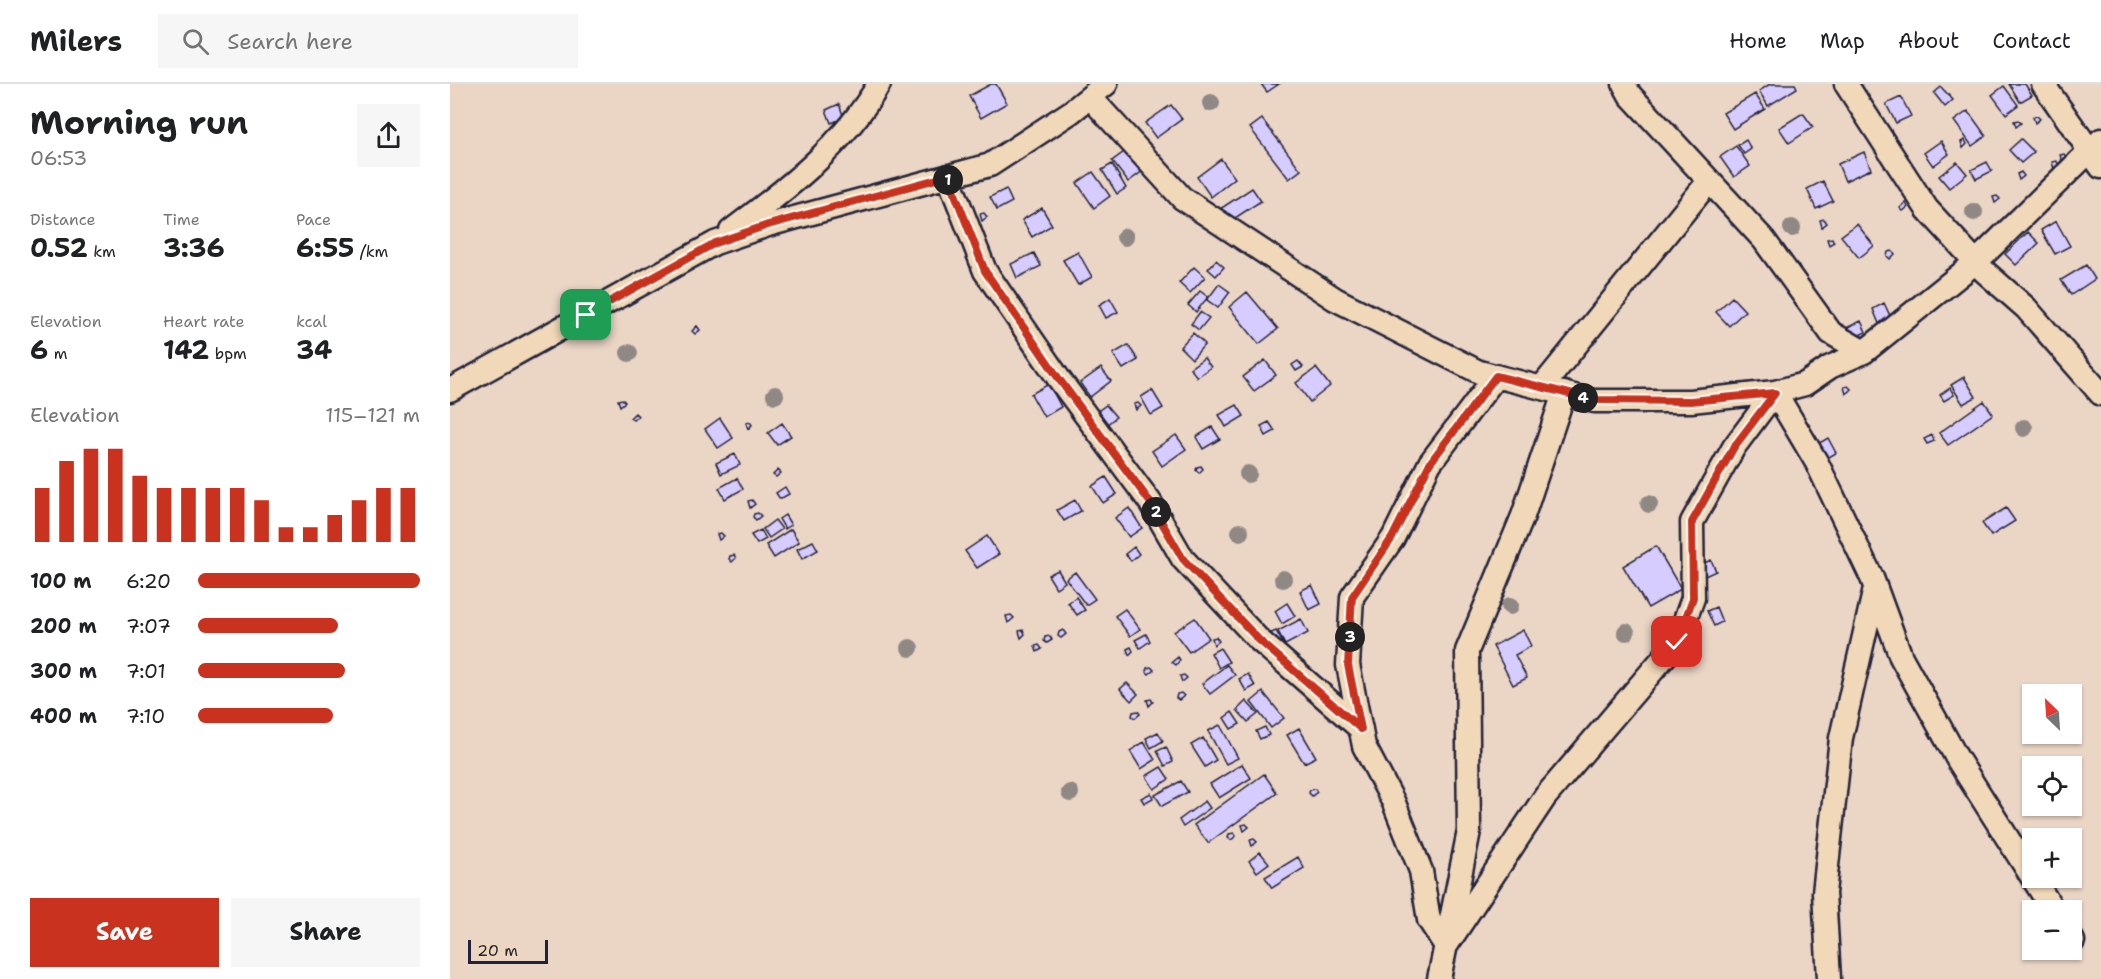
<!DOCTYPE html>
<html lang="en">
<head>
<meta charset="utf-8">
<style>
  :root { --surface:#fff; --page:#f6f6f6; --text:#202124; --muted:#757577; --line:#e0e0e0; --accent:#c8321e }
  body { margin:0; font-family:"Shantell Sans",sans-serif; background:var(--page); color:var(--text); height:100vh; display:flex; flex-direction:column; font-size:22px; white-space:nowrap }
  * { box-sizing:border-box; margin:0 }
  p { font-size:20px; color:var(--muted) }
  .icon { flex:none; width:33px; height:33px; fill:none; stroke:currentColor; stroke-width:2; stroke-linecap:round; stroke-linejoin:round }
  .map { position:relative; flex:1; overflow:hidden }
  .side { display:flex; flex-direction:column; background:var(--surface); width:450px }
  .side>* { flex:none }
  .needle { width:39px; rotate:335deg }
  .buttons { position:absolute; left:1572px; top:600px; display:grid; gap:12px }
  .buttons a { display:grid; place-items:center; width:60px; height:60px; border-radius:0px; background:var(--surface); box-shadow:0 2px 4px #0004; font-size:30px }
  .scale { position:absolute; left:18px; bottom:15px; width:80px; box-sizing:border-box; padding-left:6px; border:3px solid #22223b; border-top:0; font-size:16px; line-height:21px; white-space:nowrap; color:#22223b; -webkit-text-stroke:4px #f0d8b8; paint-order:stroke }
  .pin { position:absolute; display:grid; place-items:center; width:51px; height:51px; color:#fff; margin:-26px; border-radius:12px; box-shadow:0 3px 9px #0006 }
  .km { position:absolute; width:30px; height:30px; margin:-15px; border-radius:50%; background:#222; color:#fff; font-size:16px; line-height:30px; text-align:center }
  .round { display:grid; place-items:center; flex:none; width:63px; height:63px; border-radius:0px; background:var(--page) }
  .summary { display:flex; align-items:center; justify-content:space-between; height:102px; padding:0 30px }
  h1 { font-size:33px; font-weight:700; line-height:45px }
  .stats { display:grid; grid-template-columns:repeat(3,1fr); gap:9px; height:102px; padding:6px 30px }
  .stats div { display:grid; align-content:center }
  .stats b { font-size:26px; font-weight:700 }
  .stats small { font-size:16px; font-weight:400 }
  .stats p { font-size:16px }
  .chart { height:168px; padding:12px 30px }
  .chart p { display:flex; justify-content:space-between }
  .chart svg { width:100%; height:108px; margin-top:6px; stroke:var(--accent); stroke-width:6 }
  .cta { display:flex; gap:12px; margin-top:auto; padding:12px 30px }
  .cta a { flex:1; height:69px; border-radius:0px; background:var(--accent); color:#fff; font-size:24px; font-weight:700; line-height:69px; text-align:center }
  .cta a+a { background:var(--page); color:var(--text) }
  ul { padding:0 30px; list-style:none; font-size:20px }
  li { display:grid; grid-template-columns:96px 72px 1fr; align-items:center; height:45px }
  li i { height:15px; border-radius:8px; background:var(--accent) }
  header { display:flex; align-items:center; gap:36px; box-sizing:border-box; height:84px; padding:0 30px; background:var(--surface); border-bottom:2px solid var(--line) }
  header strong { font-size:28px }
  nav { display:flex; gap:33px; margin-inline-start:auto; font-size:21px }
  .search { width:420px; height:54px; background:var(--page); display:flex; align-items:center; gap:15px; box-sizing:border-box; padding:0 21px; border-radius:0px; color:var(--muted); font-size:22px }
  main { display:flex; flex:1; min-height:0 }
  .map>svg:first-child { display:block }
</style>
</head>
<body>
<header>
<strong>Milers</strong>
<div class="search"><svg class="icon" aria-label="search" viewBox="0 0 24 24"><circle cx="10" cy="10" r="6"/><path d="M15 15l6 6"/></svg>Search here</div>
<nav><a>Home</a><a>Map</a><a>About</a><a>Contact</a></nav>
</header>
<main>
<section class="side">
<div class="summary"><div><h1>Morning run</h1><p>06:53</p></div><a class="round"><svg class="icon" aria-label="share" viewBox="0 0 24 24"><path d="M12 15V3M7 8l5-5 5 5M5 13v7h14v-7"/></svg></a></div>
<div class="stats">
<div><p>Distance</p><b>0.52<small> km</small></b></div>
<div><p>Time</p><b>3:36</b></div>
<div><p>Pace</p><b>6:55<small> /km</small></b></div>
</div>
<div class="stats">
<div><p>Elevation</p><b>6<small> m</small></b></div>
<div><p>Heart rate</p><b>142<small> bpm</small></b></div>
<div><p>kcal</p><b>34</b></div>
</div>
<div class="chart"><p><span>Elevation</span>115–121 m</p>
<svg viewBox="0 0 160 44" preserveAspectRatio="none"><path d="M5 44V22M15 44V11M25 44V6M35 44V6M45 44V17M55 44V22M65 44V22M75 44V22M85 44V22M95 44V27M105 44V38M115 44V38M125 44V33M135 44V27M145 44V22M155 44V22"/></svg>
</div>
<ul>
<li><b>100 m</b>6:20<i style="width:100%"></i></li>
<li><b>200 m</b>7:07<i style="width:63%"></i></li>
<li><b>300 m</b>7:01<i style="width:66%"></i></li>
<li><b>400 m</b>7:10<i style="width:61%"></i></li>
</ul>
<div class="cta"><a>Save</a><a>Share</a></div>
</section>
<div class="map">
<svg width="1651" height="895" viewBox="0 0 1651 895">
  <rect width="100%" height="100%" fill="#ebd6c6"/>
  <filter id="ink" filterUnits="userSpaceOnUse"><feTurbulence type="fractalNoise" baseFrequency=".0167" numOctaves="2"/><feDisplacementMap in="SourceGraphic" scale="12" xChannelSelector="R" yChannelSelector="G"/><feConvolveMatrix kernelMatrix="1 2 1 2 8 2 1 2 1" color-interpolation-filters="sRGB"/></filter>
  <g filter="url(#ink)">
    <path fill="#d7ccfe" stroke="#22223b" stroke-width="1.5" d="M541,0h5l11,19 -26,15 -12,-22z
      M811,0h18l-12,8z
      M1320,0h25l2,4 -29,18 -9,-15z
      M1559,0h16l7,11 -12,7z
      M1554,2l14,19 -12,9 -14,-19z
      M1491,3l12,13 -8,7 -11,-14z
      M1305,10l10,15 -32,20 -10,-16z
      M1451,13l10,19 -15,7 -10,-19z
      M389,20l5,14 -13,5 -5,-13z
      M721,21l11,14 -26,19 -11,-15z
      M1518,27l18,25 -14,10 -18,-25z
      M1353,29l10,14 -24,16 -10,-15z
      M1587,32l3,3 -5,4 -2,-6z
      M812,35l39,51 -12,9 -39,-51z
      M1568,36l3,3 -5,4 -2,-6z
      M1571,55l13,13 -13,11 -12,-13z
      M1296,56l5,9 -7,5 -6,-9z
      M1515,56l2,4 -4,4 -2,-6z
      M1491,57l8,13 -16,12 -9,-13z
      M1286,62l14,20 -16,11 -14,-20z
      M678,65l16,21 -16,12 -16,-21z
      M1414,68l7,17 -26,12 -7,-17z
      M1614,70l2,3 -4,4 -2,-6z
      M771,75l14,19 -24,19 -14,-20z
      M1606,77l3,3 -5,5 -2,-7z
      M1507,78l10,12 -18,14 -10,-12z
      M1537,78l5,9 -16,8 -5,-9z
      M662,80l14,24 -9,6 -15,-24z
      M643,88l17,24 -16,12 -17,-25z
      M1571,88l3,4 -5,4 -2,-6z
      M1373,97l10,20 -17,8 -9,-20z
      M802,104l9,13 -32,21 -9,-13z
      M556,105l6,13 -15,8 -7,-13z
      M1547,112l3,3 -5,4 -2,-6z
      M1456,119l2,4 -5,4 -3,-3z
      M592,124l10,17 -20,12 -10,-17z
      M534,129l3,4 -5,4 -2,-7z
      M1374,135l3,4 -5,4 -2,-7z
      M1606,137l14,25 -15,8 -14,-24z
      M1407,140l17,22 -15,12 -18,-22z
      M1578,148l11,11 -23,22 -11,-11z
      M1382,154l2,4 -5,3 -2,-6z
      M1442,167l3,3 -5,5 -3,-3 1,-4z
      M628,168l14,25 -14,8 -15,-25z
      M584,169l7,13 -24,12 -6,-14z
      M766,176l8,7 -8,9 -8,-7z
      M1636,181l9,14 -24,16 -10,-15z
      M744,183l11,10 -15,16 -11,-10z
      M769,200l11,8 -12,16 -11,-8z
      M750,207l8,6 -12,15 -8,-7z
      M797,208l31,37 -19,15 -30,-37z
      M1282,213l13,14 -16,15 -13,-14z
      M660,214l8,14 -12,6 -7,-13z
      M1434,219l8,17 -12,6 -7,-17z
      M750,228l9,6 -10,12 -8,-6z
      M1411,237l5,11 -13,6 -5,-11z
      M247,242l3,4 -5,4 -3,-3z
      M743,249l12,11 -13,15 -12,-12z
      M678,261l10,15 -15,9 -10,-15z
      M754,274l7,9 -14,10 -7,-9z
      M815,276l11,15 -22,16 -11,-14z
      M848,277l5,6 -7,4 -4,-6z
      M651,284l10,13 -21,16 -10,-14z
      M866,284l14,18 -20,16 -14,-19z
      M1514,293l12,20 -13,7 -12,-19z
      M599,300l12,23 -17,10 -13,-23z
      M1398,302l3,3 -5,5 -2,-7z
      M1500,304l4,7 -10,6 -4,-6z
      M702,306l11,18 -12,7 -10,-18z
      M172,315l3,3 -5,4 -2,-6z
      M1534,317l9,13 -45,31 -9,-12z
      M688,319l3,3 -5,4 -2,-6z
      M656,321l10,12 -11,9 -10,-13z
      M787,321l7,11 -18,11 -7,-12z
      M185,329l3,3 -5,4 -3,-2z
      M270,334l13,20 -15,10 -13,-19z
      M300,338l2,3 -4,4 -2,-6z
      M819,338l6,9 -9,5 -5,-10z
      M332,339l9,13 -14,9 -9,-12z
      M762,343l8,12 -17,10 -7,-12z
      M726,351l10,14 -24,17 -10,-15z
      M1482,351l2,6 -7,3 -3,-5z
      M1378,354l8,15 -12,7 -8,-15z
      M285,370l5,11 -19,9 -5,-11z
      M751,382l2,3 -4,4 -3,-3 1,-3z
      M328,386l3,3 -5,4 -3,-2z
      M656,393l11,17 -14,9 -11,-17z
      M287,394l6,11 -18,10 -6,-11z
      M335,403l4,7 -9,5 -4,-6z
      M302,416l3,4 -5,4 -2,-7z
      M625,416l6,11 -17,10 -7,-11z
      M679,424l13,20 -13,9 -14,-19z
      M1556,424l9,13 -24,15 -9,-13z
      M308,429l3,3 -5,4 -3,-3 1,-3z
      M335,431l6,10 -6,4 -6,-10z
      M325,436l7,9 -13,9 -6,-9z
      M341,445l8,13 -25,16 -8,-13z
      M311,446l5,9 -9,5 -6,-9z
      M271,449l3,3 -5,4 -2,-6z
      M537,452l12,18 -22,14 -12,-17z
      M363,457l5,9 -16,9 -5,-10z
      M1206,462l25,43 -33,19 -25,-42z
      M684,463l5,7 -8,7 -6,-7z
      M284,471l2,3 -4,4 -3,-3 1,-3z
      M1261,476l5,11 -11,5 -5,-11z
      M608,486l7,12 -9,6 -8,-13z
      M625,488l20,27 -9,6 -20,-26z
      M862,501l9,19 -12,6 -9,-19z
      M626,513l9,13 -8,5 -9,-12z
      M837,519l8,13 -13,8 -7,-13z
      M1266,523l6,15 -8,4 -7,-15z
      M675,525l15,20 -10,7 -15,-20z
      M561,531l3,3 -6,5 -2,-7z
      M745,534l14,20 -20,14 -15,-20z
      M851,535l7,14 -23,12 -7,-14z
      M573,546l2,4 -4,4 -2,-7z
      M613,546l3,4 -5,4 -3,-2 1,-4z
      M1073,546l8,16 -16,9 12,23 -14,7 -20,-39z
      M826,547l9,16 -7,3 -9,-16z
      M696,550l4,7 -10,7 -5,-8z
      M600,552l2,4 -5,3 -3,-2 1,-4z
      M766,553l3,4 -5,4 -2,-7z
      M589,561l3,4 -5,3 -2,-6z
      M681,563l2,4 -4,4 -2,-6z
      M770,564l9,14 -10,6 -8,-15z
      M728,573l2,3 -4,5 -4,-3z
      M777,581l8,10 -25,19 -8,-10z
      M701,583l3,3 -5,4 -3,-3 1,-3z
      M798,590l7,12 -9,5 -7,-12z
      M734,591l3,3 -5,4 -2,-6z
      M677,599l11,11 -7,7 -11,-12z
      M813,608l21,26 -13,10 -20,-26z
      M731,609l3,3 -5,4 -3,-2 1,-4z
      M701,615l2,3 -4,4 -2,-6z
      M796,617l12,13 -10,8 -11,-12z
      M688,627l2,3 -5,4 -3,-2 1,-4z
      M782,628l8,12 -9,5 -7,-11z
      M770,641l18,33 -12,6 -18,-33z
      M815,643l4,8 -9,4 -4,-8z
      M849,644l17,29 -12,6 -17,-28z
      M708,648l5,9 -12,7 -5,-10z
      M753,654l13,22 -11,7 -14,-22z
      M694,658l11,18 -14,9 -11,-18z
      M716,663l7,15 -8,4 -8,-15z
      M792,680l9,14 -32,20 -9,-14z
      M711,683l8,12 -15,10 -8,-13z
      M814,690l13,19 -69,50 -14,-18z
      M731,697l7,11 -26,14 -7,-11z
      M865,705l2,3 -5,4 -3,-3 1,-3z
      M701,709l2,5 -9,5 -3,-5z
      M755,717l5,7 -27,19 -4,-7z
      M796,740l3,3 -5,4 -2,-6z
      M784,749l2,3 -5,4 -3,-2 1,-4z
      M804,755l3,3 -5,4 -2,-6z
      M810,768l9,11 -12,9 -8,-11z
      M848,773l6,11 -32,20 -7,-11z"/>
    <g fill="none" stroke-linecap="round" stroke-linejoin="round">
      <g stroke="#22223b" stroke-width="27">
        <path id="street" d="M1174,0l6,11 134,145 67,93 33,19
          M1396,0l81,125 58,63 41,36 75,86
          M1593,0l58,83
          M640,13l92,101 153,101 144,73 115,29h97l84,-9 30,-8 25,-17 34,-15 112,-90 125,-122
          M498,92l37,95 74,108 91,123 33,57 76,81 102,89
          M281,147c56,-42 112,-85 148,-147
          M1046,292l-66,87 -37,75 -41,59 -4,68 16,81 30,57 27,68 8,49 17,26 99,-149 132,-155 16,-44 -1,-76 42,-75 41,-55 42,71 55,115 29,79 57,103 95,150
          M1092,303l167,-206
          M0,306l265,-147 53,-18 222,-60 81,-53 35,-28
          M1622,855l1,2
          M989,895l30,-148 -2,-180 56,-135 41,-123
          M1379,895l-5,-86 17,-155 34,-150"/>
      </g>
      <use href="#street" stroke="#f0d8b8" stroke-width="22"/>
    </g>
    <g fill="#8f8885">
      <circle cx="761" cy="19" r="9"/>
      <circle cx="1524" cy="128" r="9"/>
      <circle cx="1342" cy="144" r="9"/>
      <circle cx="675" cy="153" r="9"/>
      <circle cx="179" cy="269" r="9"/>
      <circle cx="325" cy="311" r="9"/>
      <circle cx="1574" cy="344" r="9"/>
      <circle cx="798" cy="390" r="9"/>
      <circle cx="1199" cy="420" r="9"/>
      <circle cx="790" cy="448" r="9"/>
      <circle cx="833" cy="495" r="9"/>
      <circle cx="1060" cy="522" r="9"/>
      <circle cx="1176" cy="548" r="9"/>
      <circle cx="460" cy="564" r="9"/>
      <circle cx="620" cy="709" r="9"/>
    </g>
  </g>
  <g fill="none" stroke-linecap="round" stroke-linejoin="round" filter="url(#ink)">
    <g stroke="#fff" stroke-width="12">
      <path id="route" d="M136,231l129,-72 53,-18 180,-49 37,95 74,108 91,123 33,57 76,81 102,89 -13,-64 4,-68 40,-59 38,-75 66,-87 98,24 97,1 84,-8 -41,54 -42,75 1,76 -16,44"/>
    </g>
    <use href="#route" stroke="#c8321e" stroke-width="8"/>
  </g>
</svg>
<div class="buttons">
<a><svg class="needle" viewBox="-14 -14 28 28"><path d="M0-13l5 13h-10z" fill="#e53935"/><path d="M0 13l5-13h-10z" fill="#757577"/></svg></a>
<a><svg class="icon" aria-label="locate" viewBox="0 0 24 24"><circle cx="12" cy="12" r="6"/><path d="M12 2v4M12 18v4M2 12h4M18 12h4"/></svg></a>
<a>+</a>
<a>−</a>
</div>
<div class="scale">20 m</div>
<div class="pin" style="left:136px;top:231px;background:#1e9e55"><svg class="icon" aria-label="arrive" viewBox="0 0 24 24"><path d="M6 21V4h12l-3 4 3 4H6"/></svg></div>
<div class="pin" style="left:1227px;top:558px;background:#d93025"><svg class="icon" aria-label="check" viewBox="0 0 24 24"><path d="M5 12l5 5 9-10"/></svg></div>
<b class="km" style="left:498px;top:96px">1</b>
<b class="km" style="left:706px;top:428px">2</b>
<b class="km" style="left:900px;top:553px">3</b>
<b class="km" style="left:1133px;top:314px">4</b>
</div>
</main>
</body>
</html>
